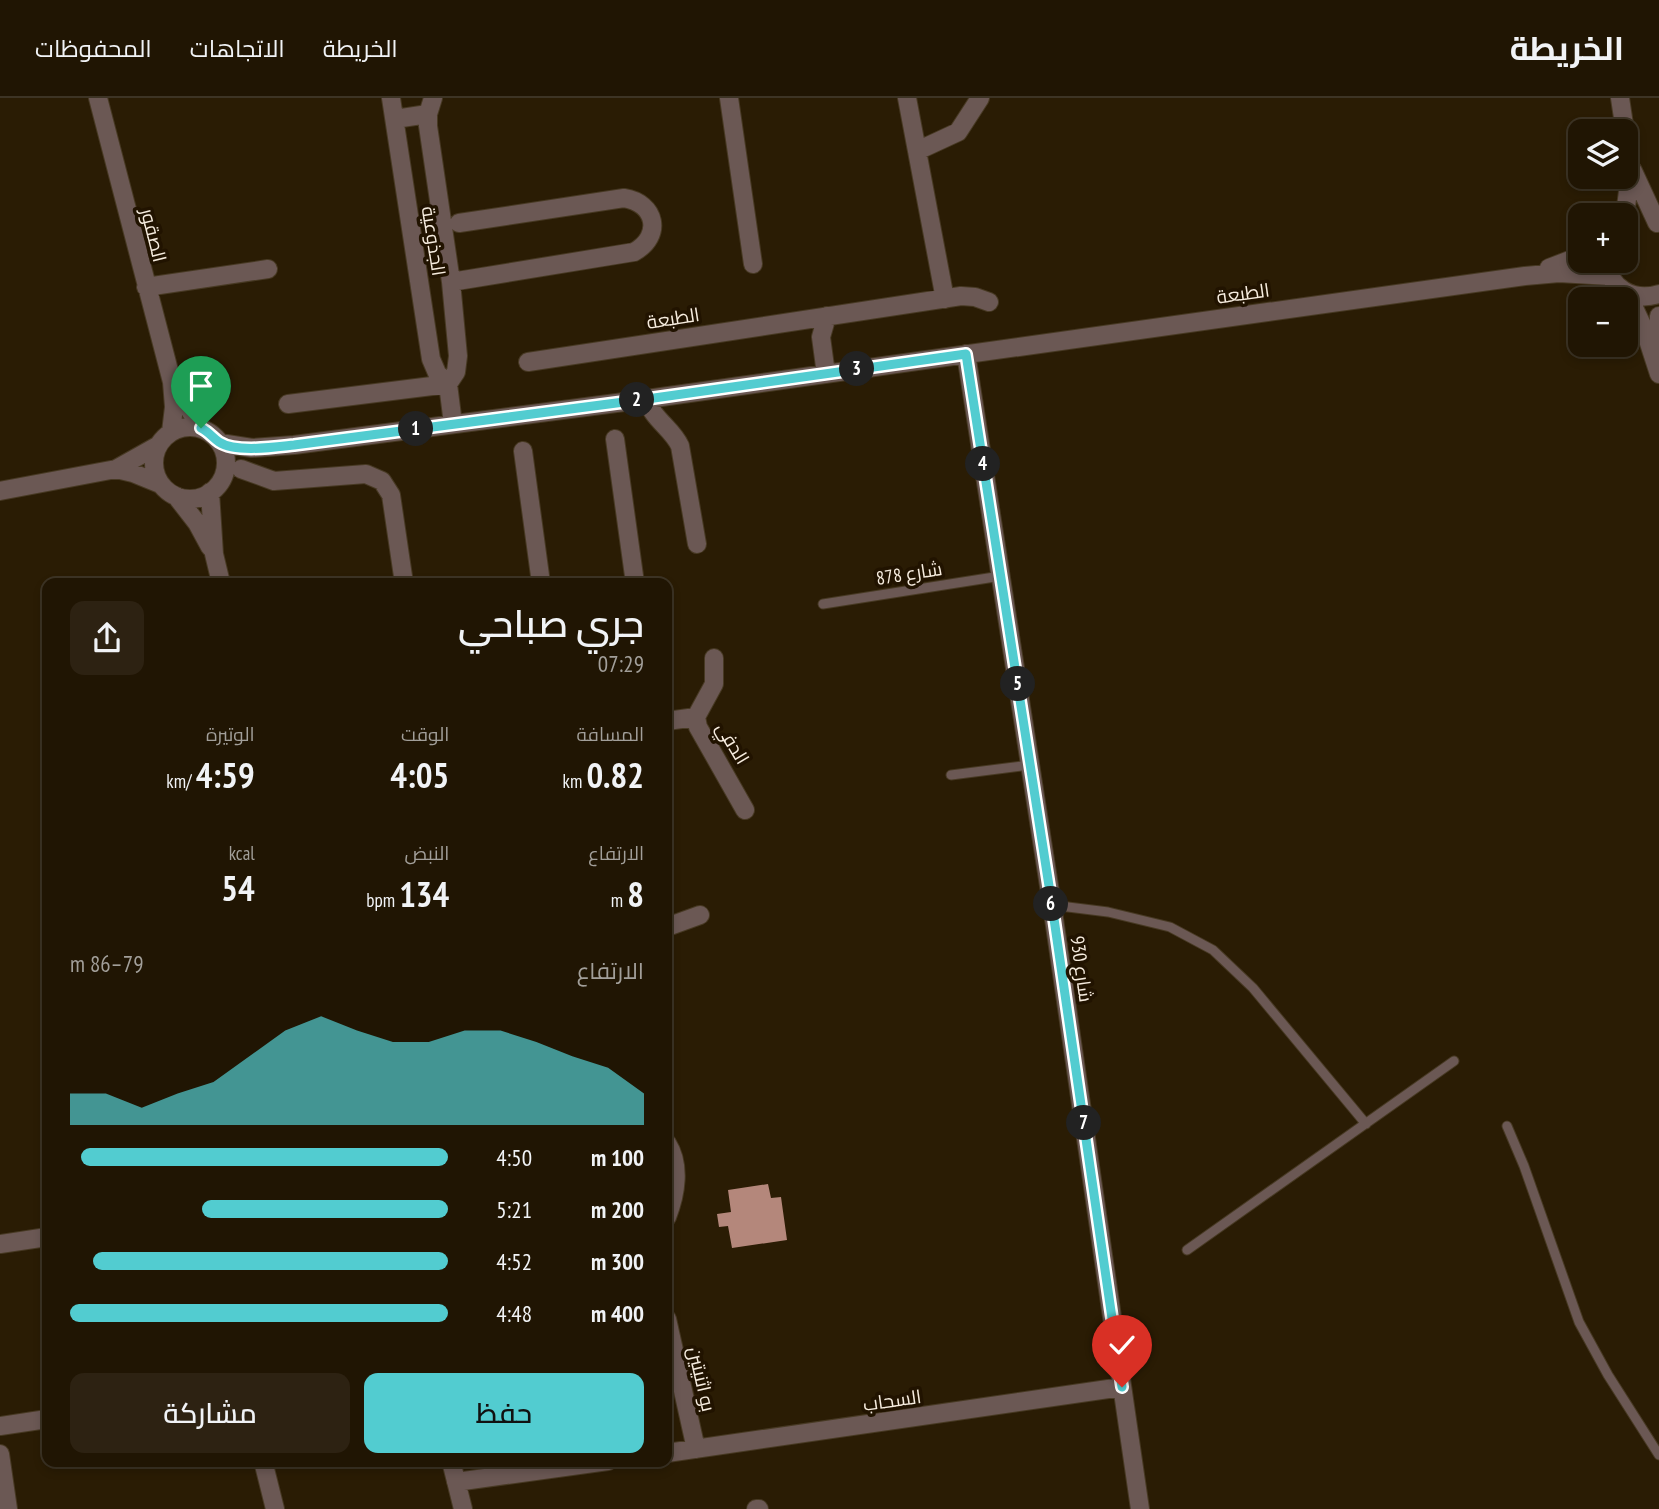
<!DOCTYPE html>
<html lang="ar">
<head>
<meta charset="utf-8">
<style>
  :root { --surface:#201503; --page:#2d2212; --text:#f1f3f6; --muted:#a29f9a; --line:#3d3425; --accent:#52ccd0 }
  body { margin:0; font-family:"PT Sans Narrow",Cairo,sans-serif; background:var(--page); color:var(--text); direction:rtl; height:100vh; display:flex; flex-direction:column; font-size:26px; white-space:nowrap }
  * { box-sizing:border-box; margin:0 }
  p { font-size:23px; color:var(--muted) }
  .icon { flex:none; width:38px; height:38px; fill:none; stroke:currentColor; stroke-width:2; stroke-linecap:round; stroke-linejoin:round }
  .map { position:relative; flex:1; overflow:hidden; direction:ltr }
  .details { position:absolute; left:42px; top:480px; width:630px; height:889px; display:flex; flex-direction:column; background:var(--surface); border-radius:14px; box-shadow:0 4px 10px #0003,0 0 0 2px var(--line); direction:rtl }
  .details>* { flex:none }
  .buttons { position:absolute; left:1568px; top:21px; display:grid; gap:14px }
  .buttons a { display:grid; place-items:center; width:70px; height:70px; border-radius:14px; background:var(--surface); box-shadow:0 4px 10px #0003,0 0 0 2px var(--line); font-size:35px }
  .pin { position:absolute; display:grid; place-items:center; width:60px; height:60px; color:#fff; margin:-72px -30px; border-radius:50% 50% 50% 0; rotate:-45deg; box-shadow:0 0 7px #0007 }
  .pin .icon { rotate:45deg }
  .km { position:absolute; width:35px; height:35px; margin:-18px; border-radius:50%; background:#222; color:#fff; font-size:19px; line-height:35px; text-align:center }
  .round { display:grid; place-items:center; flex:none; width:74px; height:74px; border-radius:14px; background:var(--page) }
  .overview { display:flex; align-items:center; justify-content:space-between; height:119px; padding:0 28px }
  h1 { font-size:38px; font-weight:600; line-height:52px }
  .figures { display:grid; grid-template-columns:repeat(3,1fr); gap:10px; height:119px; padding:7px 28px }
  .figures div { display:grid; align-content:center }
  .figures b { font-size:35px; font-weight:600 }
  .figures small { font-size:19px; font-weight:400 }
  .figures p { font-size:19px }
  .chart { height:196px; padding:14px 28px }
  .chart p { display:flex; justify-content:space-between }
  .chart svg { width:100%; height:126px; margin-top:7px; fill:var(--accent); opacity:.7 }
  .cta { display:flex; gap:14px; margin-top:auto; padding:14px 28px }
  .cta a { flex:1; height:80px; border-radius:14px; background:var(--accent); color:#111; font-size:28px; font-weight:600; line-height:80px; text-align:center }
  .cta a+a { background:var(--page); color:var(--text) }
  ul { padding:0 28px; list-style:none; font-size:23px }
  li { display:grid; grid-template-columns:112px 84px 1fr; align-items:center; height:52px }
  li i { height:18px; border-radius:9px; background:var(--accent) }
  header { display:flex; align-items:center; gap:42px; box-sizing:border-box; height:98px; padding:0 35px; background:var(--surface); border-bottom:2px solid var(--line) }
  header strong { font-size:33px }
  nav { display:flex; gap:38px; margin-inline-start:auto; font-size:24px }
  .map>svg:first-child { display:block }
</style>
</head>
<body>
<header>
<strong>الخريطة</strong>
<nav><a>الخريطة</a><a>الاتجاهات</a><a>المحفوظات</a></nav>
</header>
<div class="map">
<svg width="1659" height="1411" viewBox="0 0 1659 1411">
  <rect width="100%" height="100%" fill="#2a1c04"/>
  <path fill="#b4877b" d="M768,1086l3,14 10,-1 6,43 -55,8 -4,-22 -9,1 -2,-13 14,-2 -3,-22z"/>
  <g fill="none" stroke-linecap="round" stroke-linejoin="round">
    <g stroke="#473923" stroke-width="11">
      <path id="lane" d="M823,506l178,-28
        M951,677l79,-10
        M1052,807l56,7 62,15 43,23 40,38 113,136
        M1507,1028l17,40 55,156 29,53 51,80
        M1187,1152l267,-189"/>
    </g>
    <g stroke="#473923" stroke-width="20">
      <path id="street" d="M98,0l74,284 2,25 -3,25
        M391,0l40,261 6,14 11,11 5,40
        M433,0l-5,16v12l23,156 7,74 -2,16 -8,12
        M729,0l24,166
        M907,0l38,201
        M1620,0l5,33
        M395,21l33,-5
        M917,53l41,-19 22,-34
        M1633,73l24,52
        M1625,117l5,-40 -4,-38
        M1606,163c3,27 27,41 53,33
        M1549,170l31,-12
        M451,184l183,-30c29,-16 22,-49 -10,-54l-165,25
        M146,189l122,-18
        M1627,195l18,38 14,43
        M1658,254l1,-36
        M966,256l86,551 88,604
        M528,264l433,-66 14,1 14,5
        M826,276l-5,-37 6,-21
        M174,287l27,43
        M647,301c5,20 25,29 33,47l17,98
        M288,306l160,-20
        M154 365a36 36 0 1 1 72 0a36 36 0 1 1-72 0Z
        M615,341l20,144
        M220,345l32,5 42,-3 353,-46 878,-123 34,-3 51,3
        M523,353l18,132
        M116,371l17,4 27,11
        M241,371l33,12 92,-7 16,7 9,14 13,88
        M0,393l116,-22 41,-23
        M210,394l4,62 7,29
        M176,398l21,27 13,24
        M714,560v26l-18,33 2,10 47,83
        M667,623l29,-4
        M667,829l33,-12
        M667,1045c14,22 9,51 0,74
        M0,1146l47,-7
        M667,1221l29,130
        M0,1328l47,-7
        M667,1355l455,-66
        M0,1356l8,55
        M263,1363l12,48
        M451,1363l12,48
        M456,1384l152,-21
        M756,1411h3"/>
    </g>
    <use href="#lane" stroke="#6b5854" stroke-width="9"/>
    <use href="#street" stroke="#6b5854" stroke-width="18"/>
  </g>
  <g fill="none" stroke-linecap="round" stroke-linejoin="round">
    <g stroke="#fff" stroke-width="14">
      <path id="route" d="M201,330c8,4 12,10 18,14 17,11 56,5 75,3l353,-46 319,-45 86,551 70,482"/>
    </g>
    <use href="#route" stroke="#52ccd0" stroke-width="9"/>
  </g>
  <g text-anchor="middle" stroke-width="7" stroke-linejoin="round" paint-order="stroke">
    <g font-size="19" fill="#f7eddf" stroke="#211300">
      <text transform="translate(154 137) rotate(76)" y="7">الصقور</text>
      <text transform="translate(434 143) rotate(81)" y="7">الجذوعية</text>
      <text transform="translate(1243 195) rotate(-8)" y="7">الطبعة</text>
      <text transform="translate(673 220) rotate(-9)" y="7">الطبعة</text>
      <text transform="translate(909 475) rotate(-9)" y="7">شارع 878</text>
      <text transform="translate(733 645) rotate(59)" y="7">الدفي</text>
      <text transform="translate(1082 871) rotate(82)" y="7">شارع 930</text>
      <text transform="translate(702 1281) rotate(77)" y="7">بو اثنيتين</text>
      <text transform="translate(892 1302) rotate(-8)" y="7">السحاب</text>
    </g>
  </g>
</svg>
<div class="buttons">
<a><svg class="icon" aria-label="layers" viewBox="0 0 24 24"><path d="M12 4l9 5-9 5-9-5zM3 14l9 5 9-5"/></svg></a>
<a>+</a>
<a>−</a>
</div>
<div class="pin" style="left:201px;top:330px;background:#1e9e55"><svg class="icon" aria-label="arrive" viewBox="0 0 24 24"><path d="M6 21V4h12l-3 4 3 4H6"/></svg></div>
<div class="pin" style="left:1122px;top:1289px;background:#d93025"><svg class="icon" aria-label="check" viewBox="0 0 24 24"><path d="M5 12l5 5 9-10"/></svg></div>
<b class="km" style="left:416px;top:331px">1</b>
<b class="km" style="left:637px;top:302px">2</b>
<b class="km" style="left:857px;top:271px">3</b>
<b class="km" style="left:983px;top:366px">4</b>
<b class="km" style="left:1018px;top:586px">5</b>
<b class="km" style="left:1051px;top:806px">6</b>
<b class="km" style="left:1084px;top:1025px">7</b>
<section class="details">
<div class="overview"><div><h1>جري صباحي</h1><p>07:29</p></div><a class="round"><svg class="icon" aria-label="share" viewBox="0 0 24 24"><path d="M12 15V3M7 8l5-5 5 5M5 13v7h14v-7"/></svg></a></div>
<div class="figures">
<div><p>المسافة</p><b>0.82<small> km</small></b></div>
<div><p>الوقت</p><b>4:05</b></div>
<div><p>الوتيرة</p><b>4:59<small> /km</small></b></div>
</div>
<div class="figures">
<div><p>الارتفاع</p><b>8<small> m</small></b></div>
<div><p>النبض</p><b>134<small> bpm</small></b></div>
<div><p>kcal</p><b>54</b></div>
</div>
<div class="chart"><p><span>الارتفاع</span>79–86 m</p>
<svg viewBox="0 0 160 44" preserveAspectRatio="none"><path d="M0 44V33L10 33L20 38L30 33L40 29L50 20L60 11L70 6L80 11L90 15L100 15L110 11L120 11L130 15L140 20L150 24L160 33V44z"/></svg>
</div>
<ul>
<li><b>100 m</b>4:50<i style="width:97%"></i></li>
<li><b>200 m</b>5:21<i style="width:65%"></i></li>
<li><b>300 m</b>4:52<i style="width:94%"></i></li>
<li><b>400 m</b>4:48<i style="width:100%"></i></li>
</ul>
<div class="cta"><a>حفظ</a><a>مشاركة</a></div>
</section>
</div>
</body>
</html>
